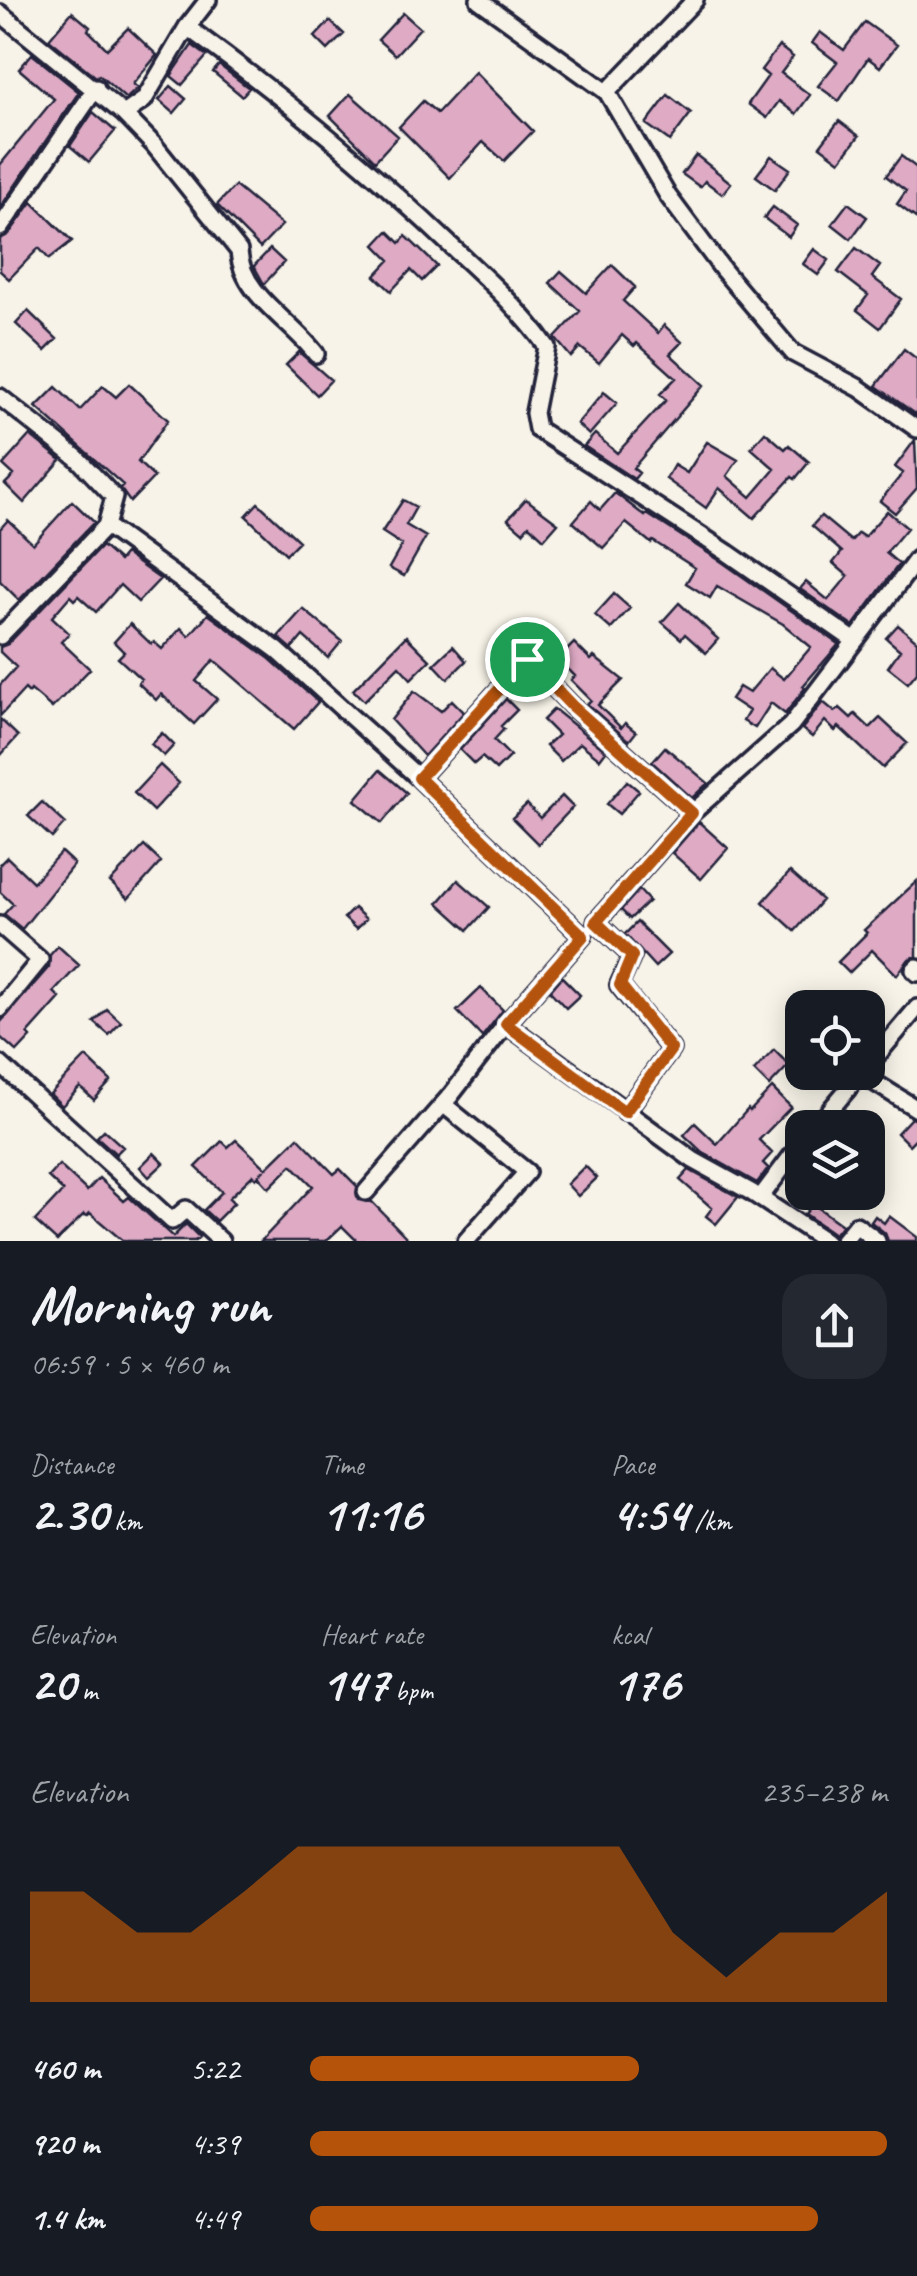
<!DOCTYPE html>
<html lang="en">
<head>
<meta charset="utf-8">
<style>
  :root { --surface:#171b24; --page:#242831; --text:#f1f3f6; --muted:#9ea1a6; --accent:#b45309 }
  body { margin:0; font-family:Caveat,sans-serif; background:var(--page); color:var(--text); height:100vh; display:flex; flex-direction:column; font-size:38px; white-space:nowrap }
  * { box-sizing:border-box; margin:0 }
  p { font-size:32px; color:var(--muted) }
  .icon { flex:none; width:55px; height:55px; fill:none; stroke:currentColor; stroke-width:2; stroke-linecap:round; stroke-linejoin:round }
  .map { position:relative; height:1241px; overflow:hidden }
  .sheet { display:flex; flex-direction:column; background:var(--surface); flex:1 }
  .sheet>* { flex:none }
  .buttons { position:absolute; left:785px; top:990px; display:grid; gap:20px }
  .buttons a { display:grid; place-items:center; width:100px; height:100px; border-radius:20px; background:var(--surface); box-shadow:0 5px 25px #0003; font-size:50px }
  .pin { position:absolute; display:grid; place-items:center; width:85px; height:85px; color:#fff; margin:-42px; border:5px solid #fff; border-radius:50%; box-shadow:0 2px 10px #0007 }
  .round { display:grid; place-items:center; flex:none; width:105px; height:105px; border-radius:30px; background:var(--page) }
  .summary { display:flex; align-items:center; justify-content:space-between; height:170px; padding:0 30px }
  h1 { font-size:55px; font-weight:700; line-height:75px }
  .stats { display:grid; grid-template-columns:repeat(3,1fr); gap:15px; height:170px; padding:10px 30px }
  .stats div { display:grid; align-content:center }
  .stats b { font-size:50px; font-weight:700 }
  .stats small { font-size:28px; font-weight:400 }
  .stats p { font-size:28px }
  .chart { height:280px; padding:20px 30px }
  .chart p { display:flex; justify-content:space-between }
  .chart svg { width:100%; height:180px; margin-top:10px; fill:var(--accent); opacity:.7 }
  ul { padding:0 30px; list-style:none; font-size:32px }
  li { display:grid; grid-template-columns:160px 120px 1fr; align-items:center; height:75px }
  li i { height:25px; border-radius:12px; background:var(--accent) }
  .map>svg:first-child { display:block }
</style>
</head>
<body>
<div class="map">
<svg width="917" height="1241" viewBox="0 0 917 1241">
  <rect width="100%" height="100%" fill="#f7f3e8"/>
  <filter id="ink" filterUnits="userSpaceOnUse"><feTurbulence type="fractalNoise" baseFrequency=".01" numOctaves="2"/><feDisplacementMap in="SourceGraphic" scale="20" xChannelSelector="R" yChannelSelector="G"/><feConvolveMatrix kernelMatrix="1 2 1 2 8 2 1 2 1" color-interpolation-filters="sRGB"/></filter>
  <g filter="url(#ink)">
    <path fill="#deaac4" stroke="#22223b" stroke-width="2.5" d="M72,12l18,15 -2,3 19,19 21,-21 29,27 -24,29 5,4 -12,11 -27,-24 -3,2 -47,-38z
      M403,13l17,15 -25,27 -17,-15z
      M330,21l14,13 -16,16 -13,-13z
      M865,22l32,23 -17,22 -12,-9 -29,43 -21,-15 19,-24 -25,-19 8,-11 24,18z
      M192,45l15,11 -25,29 -11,-9z
      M779,46l14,11 -12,16 29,22 -14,19 -17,-13 -12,17 -19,-14 20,-28 -7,-6z
      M32,54l47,38 -79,116v-43l54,-66 -35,-30z
      M219,65l30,23 -7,8 -29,-24z
      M475,72l58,59 -29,30 -21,-19 -33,36 -51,-51 24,-26 14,12z
      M171,86l15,13 -12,14 -15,-13z
      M350,94l48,42 -23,25 -45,-45z
      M668,95l23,18 -21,28 -24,-17z
      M93,112l22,19 -26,31 -19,-16z
      M839,121l20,15 -19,25 -20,-15z
      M696,155l35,28 -9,11 -17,-13 -5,6 -18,-13z
      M771,156l19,13 -15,21 -19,-14z
      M901,156l16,12v51l-20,-15 9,-13 -20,-15z
      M235,186l47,39 -22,23 -43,-43z
      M32,202l40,39 -23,18 -10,-11 -30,31 -9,-8v-32l9,-5z
      M848,203l19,14 -16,22 -19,-15z
      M773,207l24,18 -8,12 -25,-19z
      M388,231l12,12 6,-7 31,30 -15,15 -11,-11 -20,21 -16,-15 15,-16 -15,-15z
      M856,248l24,18 -8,11 29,22 -21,29 -23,-18 11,-15 -30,-23z
      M270,249l14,13 -20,22 -10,-18z
      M814,249l15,11 -11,15 -15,-11z
      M612,265l23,22 -12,14 35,32 6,-8 18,17 -12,12 34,31 -71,83 6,5 -5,6 -50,-33 11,-12 22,19 49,-53 -6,-6 16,-16 -39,-35 -3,3 -12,-11 -23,28 -19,-16 -9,10 -16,-19 25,-27 -30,-28 11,-12 25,22z
      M28,311l29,28 -12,12 -29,-27z
      M904,349l13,10v56l-41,-29z
      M299,352l32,28 -14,15 -31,-30z
      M129,384l39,36 -30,42 16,15 -24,25 -10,-14 3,-3 -87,-78 20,-20 24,23 23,-24 13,11z
      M604,392l13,11 -28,32 -12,-11z
      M765,432l20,17 4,-4 20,17 -14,17 -3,-2 -38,41 -35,-30 -13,20 -40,-29 8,-14 13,8 20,-31 31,18 -11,16 24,21 24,-28 -24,-21z
      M30,435l31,25 -37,43 -19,-19 9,-9 -11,-10z
      M915,440l2,48 -22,25 -15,-12 23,-28 -8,-6z
      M615,493l30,23 2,-2 75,48 117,82 -36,42 2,2 -20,26 -14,-11 -16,25 -12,-7 6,-10 -18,-12 8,-12 10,6 21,-25 14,11 27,-32 -28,-23 -66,-38 -7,12 -24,-15 9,-15 -42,-27 -2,2 -25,-20 -23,25 -30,-26 18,-21 9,9z
      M526,499l32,24 -14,16 -15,-14 -6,7 -15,-13z
      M403,500l13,7 -10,18 20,12 -22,39 -15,-8 13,-23 -20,-13z
      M72,501l22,21 -75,78 -19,-19v-52l8,-9 25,24z
      M258,503l41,38 -13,13 -40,-38z
      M887,511l20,17 -21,25 13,11 -46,62 -53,-37 6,-7 22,18 20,-24 -15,-13 9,-11 -30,-26 9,-10 30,25 7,-8 6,4z
      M102,546l17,15 6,-7 35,25 -22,23 -18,-17 -24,27 -18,-16 -4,4 -4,-4 -18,21 17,16 -8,9 29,27 -38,39 -21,-18 -2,3 -4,-4 -25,27v-31l16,-18 -16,-15v-5l8,-3z
      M614,594l16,14 -19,21 -16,-14z
      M679,603l39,36 -12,14 -21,-19 -4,5 -19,-17z
      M303,609l39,32 -14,17 -25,-22 -11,13 -14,-12z
      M208,614l62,45 48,43 -24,27 -80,-69 -18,21 21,18 -23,25 -33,-30 -5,6 -18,-17 3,-4 -23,-21 6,-6 -10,-10 16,-18 21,20 3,-2 8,7 19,-21 8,8z
      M898,625l19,16v31l-9,11 -20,-16 12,-17 -14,-12z
      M406,636l24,24 -19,19 -12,-13 -35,35 -11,-11z
      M574,643l17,17 3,-3 29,23 -25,25 23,23 4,-5 11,9 -7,9 -42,-37 4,-4 -20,-20 4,-4 -17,-17z
      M453,646l13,15 -18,18 -14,-15z
      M414,691l27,20 11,-11 12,12 -40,44 -33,-36z
      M506,699l11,11 -16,16 3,3 -10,11 16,16 -14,14 -14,-13 -8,7 -14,-14z
      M823,702l12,10 5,-4 11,10 4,-4 15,14 10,-10 27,25 -24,25 -44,-41 -4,4 -10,-10 -13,16 -10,-8z
      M554,709l52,42 -6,8 -20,-16 -19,18 -15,-15 12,-11 -15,-15z
      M0,719l18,17 -18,20z
      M162,733l12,12 -10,11 -13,-12z
      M665,747l43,36 -16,15 -40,-36z
      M160,765l19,18 -26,28 -19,-18z
      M380,770l27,23 -25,30 -27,-23z
      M627,781l12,10 -20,23 -12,-10z
      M562,796l11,11 -35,37 -26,-26 15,-14 13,14z
      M42,802l23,21 -13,15 -24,-22z
      M699,822l29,26 -27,31 -29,-26z
      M144,846l17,16 -33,37 -18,-17z
      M61,852l13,12 -52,65 -18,-15 9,-10 -13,-12v-28l7,-7 26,25z
      M790,872l32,28 -27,31 -32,-29z
      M458,880l31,27 -21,23 -30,-27z
      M917,881v75l-8,3 -12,16 -25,-25 -23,23 -11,-11 29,-29 -3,-3z
      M639,890l10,11 -19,18 -9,-9z
      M354,908l12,11 -10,10 -12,-11z
      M637,922l32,32 -14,13 -30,-33z
      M58,946l21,19 -25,27 6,6 -32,36 3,3 -14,15 -17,-15v-14l49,-56 1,-12z
      M562,977l18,18 -14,13 -16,-17z
      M481,988l22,22 -21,27 -25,-26z
      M107,1009l14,13 -12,13 -15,-13z
      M774,1050l15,15 -20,21 -15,-15z
      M86,1057l25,24 -17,19 -14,-13 -18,19 -12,-12z
      M772,1088l19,19 -32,33 13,13 -9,10 5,5 -11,15 -55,-31 -18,-17 11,-12 22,21 31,-35 2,2z
      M911,1118l6,2v17l-8,8 -12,-12z
      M104,1130l19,17 -7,7 -19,-17z
      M298,1137l36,37 6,-5 17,17 1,14 14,2 38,39h-53l-15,-15 -16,15h-65l52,-55 -21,-21 -23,23 -11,-12z
      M236,1140l30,28 -10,10 -3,-3 -24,23 5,5 -18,18 -12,-11 18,-18 -26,-25 26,-26 6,6z
      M154,1153l10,10 -15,14 -9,-10z
      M59,1165l28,26 12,-13 25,23 5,-4 44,40 13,-13 13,13 -4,4h-72l-33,-28 -3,3 -3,-2 -27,27 -22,-20 28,-30 -15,-14z
      M585,1166l12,12 -19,18 -11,-12z
      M689,1170l49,27 -22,27 -10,-8 6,-8 -32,-28z
      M813,1204l29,21 -8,9 -29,-20z
      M875,1216l9,7 5,-7 28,21v4h-29l-3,-8 -14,-11z"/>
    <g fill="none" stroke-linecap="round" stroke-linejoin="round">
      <g stroke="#22223b" stroke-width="22">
        <path id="minor" d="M479,0l128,92 88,-92
          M0,13l124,101 20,-14 43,-73 21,-27
          M187,27c92,67 178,137 260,215 36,34 72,65 100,105l-13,66 3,16 191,124 127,88 62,-82
          M607,92l61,104 55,74 70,83 66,35 58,41
          M124,114l30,31 85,106c2,44 53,70 77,103
          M0,228l96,-140
          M0,397l77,61 37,39 -8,29 -106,110
          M106,526l171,124 142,128 164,158 -77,88 187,136 58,32 74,49
          M419,778l108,-119 45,47 120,107 -96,109 36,34 -13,29 52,64 -46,63
          M692,813l99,-88 64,-84
          M0,925l40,35 -40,49
          M917,967l-3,3 3,3
          M0,1064l172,157 14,-12 35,32
          M868,1066l49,-58
          M861,1074l56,35
          M443,1104l84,68 -61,69
          M815,1128l47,-56
          M366,1192l85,-97 55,-71
          M760,1198l42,-56
          M843,1241l13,-16 21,16"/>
      </g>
      <use href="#minor" stroke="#f7f3e8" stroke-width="15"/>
    </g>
  </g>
  <g fill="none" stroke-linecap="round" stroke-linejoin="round" filter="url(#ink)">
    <g stroke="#fff" stroke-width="20">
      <path id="route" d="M527,659l45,47 120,107 -96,109 36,34 -12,29 51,64 -46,63 -119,-88 77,-88 -164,-158z"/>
    </g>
    <use href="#route" stroke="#b45309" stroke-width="12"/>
  </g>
</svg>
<div class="buttons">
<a><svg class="icon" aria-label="locate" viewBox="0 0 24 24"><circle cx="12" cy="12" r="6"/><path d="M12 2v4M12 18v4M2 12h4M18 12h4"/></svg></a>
<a><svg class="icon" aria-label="layers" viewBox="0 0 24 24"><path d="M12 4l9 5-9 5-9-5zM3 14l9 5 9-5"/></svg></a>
</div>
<div class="pin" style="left:527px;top:659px;background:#1e9e55"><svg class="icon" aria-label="arrive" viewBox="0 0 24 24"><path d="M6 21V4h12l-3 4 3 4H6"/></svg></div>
</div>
<section class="sheet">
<div class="summary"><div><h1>Morning run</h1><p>06:59 · 5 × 460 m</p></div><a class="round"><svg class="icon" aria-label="share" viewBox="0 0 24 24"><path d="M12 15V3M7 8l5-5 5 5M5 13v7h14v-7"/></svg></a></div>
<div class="stats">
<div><p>Distance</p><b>2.30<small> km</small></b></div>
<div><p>Time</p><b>11:16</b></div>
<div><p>Pace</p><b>4:54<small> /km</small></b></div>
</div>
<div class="stats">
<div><p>Elevation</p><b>20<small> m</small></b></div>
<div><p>Heart rate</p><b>147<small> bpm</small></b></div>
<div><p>kcal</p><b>176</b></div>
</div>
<div class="chart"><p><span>Elevation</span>235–238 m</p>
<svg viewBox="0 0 160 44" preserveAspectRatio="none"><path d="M0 44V17L10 17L20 27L30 27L40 17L50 6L60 6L70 6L80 6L90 6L100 6L110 6L120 27L130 38L140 27L150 27L160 17V44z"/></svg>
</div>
<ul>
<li><b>460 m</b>5:22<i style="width:57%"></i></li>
<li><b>920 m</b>4:39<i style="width:100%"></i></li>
<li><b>1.4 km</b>4:49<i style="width:88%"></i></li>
</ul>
</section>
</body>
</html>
